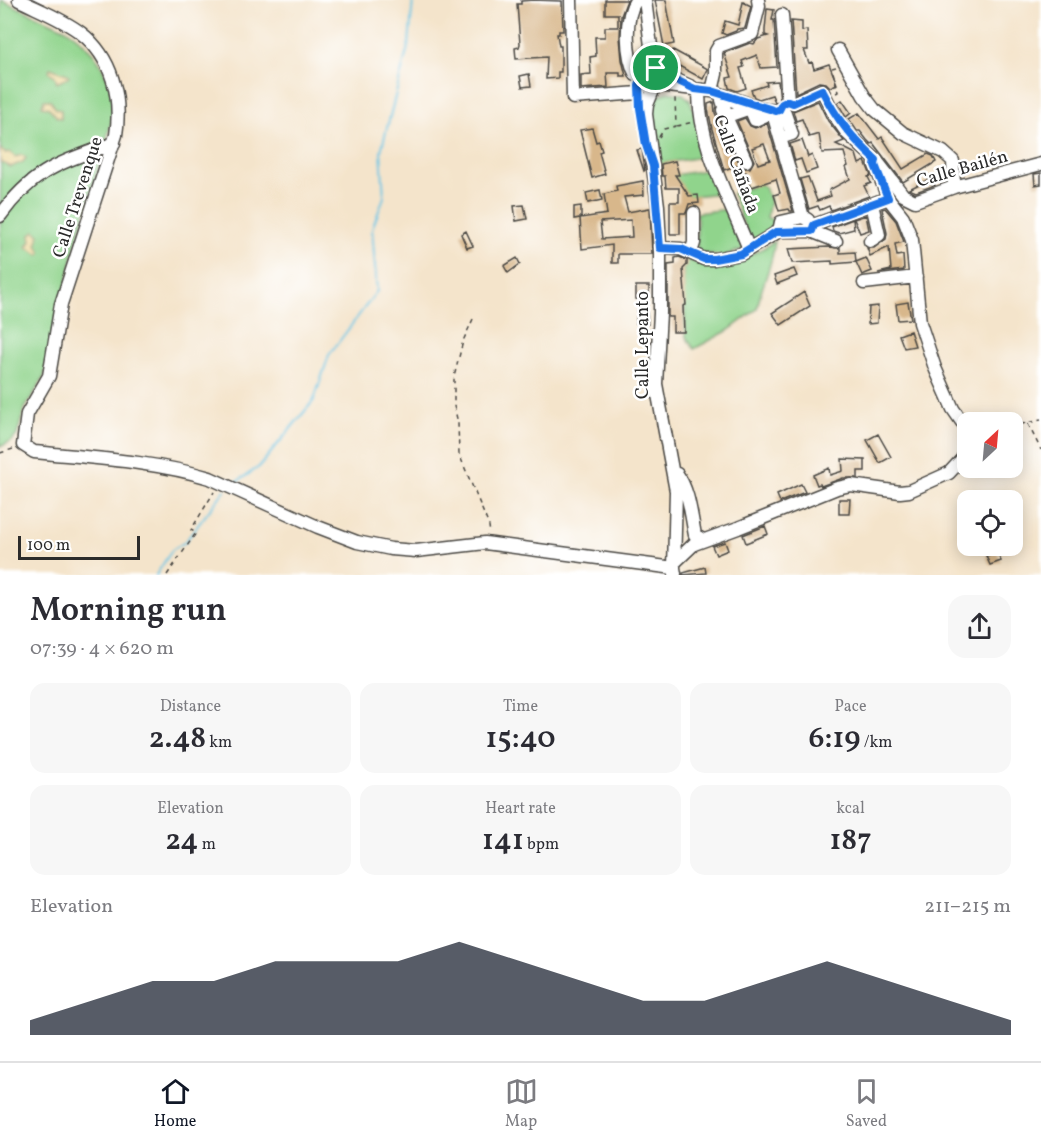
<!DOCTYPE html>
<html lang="en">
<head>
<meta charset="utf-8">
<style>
  :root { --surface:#fff; --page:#f7f7f7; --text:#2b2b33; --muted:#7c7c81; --line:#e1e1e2; --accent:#111827 }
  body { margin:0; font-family:Vollkorn,serif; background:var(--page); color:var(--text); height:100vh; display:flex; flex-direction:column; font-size:22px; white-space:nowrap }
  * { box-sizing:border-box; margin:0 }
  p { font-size:20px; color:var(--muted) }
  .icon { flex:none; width:33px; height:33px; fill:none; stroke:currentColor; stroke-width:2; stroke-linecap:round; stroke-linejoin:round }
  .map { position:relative; height:575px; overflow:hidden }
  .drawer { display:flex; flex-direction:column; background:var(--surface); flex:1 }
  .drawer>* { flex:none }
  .needle { width:39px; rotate:26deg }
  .buttons { position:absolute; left:957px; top:412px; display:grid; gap:12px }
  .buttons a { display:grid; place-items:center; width:66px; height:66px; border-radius:12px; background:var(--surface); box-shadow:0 3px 15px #0003; font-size:30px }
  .scale { position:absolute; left:18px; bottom:15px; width:122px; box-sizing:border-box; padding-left:6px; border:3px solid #2b2b2b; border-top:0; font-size:16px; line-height:21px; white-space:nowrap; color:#2b2b2b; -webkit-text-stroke:4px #fff; paint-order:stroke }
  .pin { position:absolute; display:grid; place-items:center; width:51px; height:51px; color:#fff; margin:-26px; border:3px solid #fff; border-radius:50%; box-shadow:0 2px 6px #0007 }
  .round { display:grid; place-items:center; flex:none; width:63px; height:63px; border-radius:18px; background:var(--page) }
  .head { display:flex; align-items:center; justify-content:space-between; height:102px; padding:0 30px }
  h1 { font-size:33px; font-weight:600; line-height:45px }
  .figures { display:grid; grid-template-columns:repeat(3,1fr); gap:9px; height:102px; padding:6px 30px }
  .figures div { display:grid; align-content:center; border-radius:15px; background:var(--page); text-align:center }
  .figures b { font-size:30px; font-weight:600 }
  .figures small { font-size:16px; font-weight:400 }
  .figures p { font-size:16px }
  .chart { height:168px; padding:12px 30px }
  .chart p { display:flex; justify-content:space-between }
  .chart svg { width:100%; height:108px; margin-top:6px; fill:var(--accent); opacity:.7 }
  .dock { display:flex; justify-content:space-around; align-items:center; height:84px; border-top:2px solid var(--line); background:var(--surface); font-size:16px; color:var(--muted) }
  .dock a { display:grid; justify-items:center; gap:3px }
  .dock .active { color:var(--accent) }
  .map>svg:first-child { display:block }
</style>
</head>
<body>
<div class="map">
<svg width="1041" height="575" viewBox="0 0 1041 575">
  <rect width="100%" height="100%" fill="#fff"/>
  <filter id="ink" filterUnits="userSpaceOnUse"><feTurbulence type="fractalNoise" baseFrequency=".0167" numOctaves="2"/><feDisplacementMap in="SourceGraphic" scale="12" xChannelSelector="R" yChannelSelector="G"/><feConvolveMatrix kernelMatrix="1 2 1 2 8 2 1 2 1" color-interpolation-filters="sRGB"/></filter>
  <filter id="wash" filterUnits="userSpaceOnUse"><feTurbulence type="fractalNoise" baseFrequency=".008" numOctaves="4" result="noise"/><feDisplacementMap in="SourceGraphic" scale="24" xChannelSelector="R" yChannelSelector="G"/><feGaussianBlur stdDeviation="1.35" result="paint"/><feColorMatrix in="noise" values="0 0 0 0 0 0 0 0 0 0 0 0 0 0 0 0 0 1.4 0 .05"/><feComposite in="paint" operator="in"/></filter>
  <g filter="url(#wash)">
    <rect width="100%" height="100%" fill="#f4e4cb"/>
    <path fill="#90d48c" stroke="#5e805c" stroke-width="1.5" d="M1,0l65,29 11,8 17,17 8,13 7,15 3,14v24l-36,123 -32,134 -20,33 -7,25 -5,6 -12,6z
      M667,92l16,2 7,6 18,56 -49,8c-3,-21 -20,-63 8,-72z
      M712,169l8,24 -27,3 -2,4 -17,-25z
      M760,184l5,3 5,14 -3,17 8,2 -3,8 -21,16 -19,-51z
      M728,209l18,39 -23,8 -26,-4v-39z
      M775,241c-2,23 -14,45 -18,68l-28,21 -35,19 -8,-12 -3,-68 4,-4v-6c27,15 65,-3 88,-18z"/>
    <path fill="#eeda9e" stroke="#8c8264" stroke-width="1.5" d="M50,68l17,6 2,3 -12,6 -2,-7 -6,-4z
      M44,100h6l6,9 5,1v8l-4,-1 -8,-9 -7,-2z
      M0,149l5,4 5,-1 5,5 7,-2 4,3 -3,4 -12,5 -11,-5z
      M35,231l4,3 -2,10 4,9 -2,2 -12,-8 4,-6 -1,-6z"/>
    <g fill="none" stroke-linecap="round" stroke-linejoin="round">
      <path stroke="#67c5e5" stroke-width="2" d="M235,483l24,-16 55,-67 15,-45 48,-64 -5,-62 12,-32 -3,-46 28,-108 4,-43
        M156,575l16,-25 13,-8 40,-52"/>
    </g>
    <g id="blocks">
      <path fill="#d8b78b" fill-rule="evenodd" d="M533,0l29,1 1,30h-4v3h-2l2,12h2v26h-3v6l-12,1 1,-22 -31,2 -1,-11 4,-1 1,-3 -3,-40h4v-3z
        M605,0h22l-6,16 -1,21 2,23 4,16h-6v-3h-13l1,14 -27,2v-14l10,-1 -1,-17 6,-1 -1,-19h10v-10h13v-13h-13z
        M655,0h11l8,44 -10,2z
        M743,2l8,4 -6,22 -8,1 -1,2 -10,4 -4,-2 3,-12 13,4z
        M767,9l7,1 -2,10h2l3,47 -16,1 -4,-13 -15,6 2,6 -4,1 6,20 -9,3 -8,-3 -2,-10 5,-1 -8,-24 26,-10 4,1 4,-5 10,-3 -3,-1v-5z
        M791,21l11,1v9l5,-1 1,20h-4l5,13 3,-1 2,7 15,-5 8,20 -7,3 -4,-4 -7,-1 -23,11z
        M673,50l35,19 -5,10 -35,-19z
        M529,74l2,12 -9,1 -2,-11z
        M778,81l2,20 -5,1 -3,-7 -13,4 -5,-2 -3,-7 16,-5 -1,-3z
        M842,100l9,13 -5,4 -8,-14z
        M818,101l10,20 16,20 -8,3 20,10 3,10 6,-3 6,15 -3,1 3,6 -7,3 5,10 -38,14 -2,-4 -9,4 -2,-4 -9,3 -9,-30 8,-2 9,24 14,-5 -2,-6 21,-11 -4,-12 2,-1 -4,-14 -22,1 -3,-19 -10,3 -7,-18 -6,2 -3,-10z
        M714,102l1,11 27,55h8l4,-7 -17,-40 8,-3 5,8 5,2 12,-5 26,88h-3l-1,-2 -10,2 -5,-16 6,-2 -4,-14 -24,8 -6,-15 -5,1 -3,-8 -14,5 -12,-41 -4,-20v-5zM764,144l6,16 -12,4 -6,-16z
        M859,113l20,26 3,-2 21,32 25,-15 5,2 3,6 -33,20 -30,-39 -2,1 -4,-4 -7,-9h-3l-8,-12z
        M592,128l4,14 3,-1 3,10 -3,1 6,22 -13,4 -12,-48z
        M802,140l6,17 4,-2 5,14 -11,4 -5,-14 -6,2 -5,-17z
        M642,149l3,21 -1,1 -7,-21z
        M675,161l4,14h-4l14,21 9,-1 1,8 -10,1 -3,9h-6v21h-10v-32h9v-14h-13l-1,-12h-3l-1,-12z
        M1041,173v11l-6,1 -1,-11z
        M932,178l3,7 -19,7 -7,-3z
        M643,181l1,14 -20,2 4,15 22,-4 2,46h-34v9h-6v-18l-30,4 -2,-31 -6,1v-12l7,-1v12l26,-4 -3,-20 13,-3 -1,-5zM631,220l1,17 -30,2 -2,-17z
        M600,190l2,10 -14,3 -2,-10z
        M524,205l3,14 -11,2 -2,-15z
        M885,208l11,13 8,21 -9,2 2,12 6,-1 1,15 -26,3 13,-3 -2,-23 -19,9 -3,-8h7l12,-9 1,-6 -5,-24z
        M866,215l3,15 -9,3 -6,-14z
        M853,219l1,10 -15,4 -6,-2 -1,-4z
        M466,231l7,15 -6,2 -6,-14z
        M829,247l11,1v5l15,-1 1,10 -24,2v-3l-40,2 -4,-14z
        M679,257l8,3v5l-4,4 3,36 -3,1 1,26h-11v-15h-5v-52l7,-1v-6z
        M517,258l3,6 -12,9 -4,-7z
        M866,258l6,13 -10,4 -6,-13z
        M794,269l3,7 -20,8 -3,-8z
        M636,286h13v8h-3v5h-10z
        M804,292l6,14 -29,19 -9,-12z
        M908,302l3,17 -13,1 -2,-16z
        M878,306l-1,17 -9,1 1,-17z
        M637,311h10l1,13 -12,-1z
        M910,331l5,15 -11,2 -5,-13z
        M878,434l13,23 -11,6 -13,-23z
        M842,459l23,1v11h-7v7h-15l-22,8 -1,-2 -3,1 -4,-10 16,-7 1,7 13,-4z
        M801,484l4,8 -25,10 -3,-7z
        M839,499h11l-1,15h-10z
        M765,526l3,8 -22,9 -3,-8z
        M725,542l3,8 -12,5 -4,-9z
        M997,552l4,9 -11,4 -4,-9z
        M705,567l1,6 -23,2v-2z"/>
    </g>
  </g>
  <g filter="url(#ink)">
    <use href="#blocks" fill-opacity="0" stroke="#494743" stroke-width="1.5"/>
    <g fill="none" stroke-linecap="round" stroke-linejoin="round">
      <g stroke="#494743" stroke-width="15">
        <path id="minor" d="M19,0c20,10 44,19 62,33 31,24 41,64 35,102l-55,169 -12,72 -22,38 -4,31 11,7c58,6 119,9 176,26l108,49 39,15 34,7 25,2 69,-8 189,25
          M571,0l2,98 66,-5
          M636,0c-12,18 -10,57 0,75l5,1
          M645,0l6,46 11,30 -3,9 -8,3 -8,-4 -2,-8 10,-30
          M782,15l6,86
          M838,50l26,46 10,13 29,24 40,19 10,9 1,26
          M661,73l31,14
          M659,85l53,6 54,19 18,1 8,23 -12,4 -6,-21 2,-6
          M654,88l-7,17 -1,9 12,92 2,42v65l-4,71 20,107 -2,77 1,6
          M699,90c-1,54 30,109 50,159
          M712,91l4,-17v-23l3,-5 33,-12 7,-28 -1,-6
          M723,97l42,15 1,3 -11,5 -5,-12 -23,8 -5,-16z
          M788,101l5,2 29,-13 13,26 12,17 29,27 27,35 12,6 39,-14 87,-23
          M723,110l23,51
          M780,138l23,79
          M875,164l13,34 15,19 9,23 8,83 15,45 18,41 9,13 6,2
          M0,216c35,-48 61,-53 114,-73
          M779,231l2,-9 22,-5 5,3
          M811,231l3,-6 74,-27
          M870,241l9,-6 -7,-31
          M660,248l21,1 23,10h10l27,-5 38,-23h32l25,10
          M691,252l3,-9v-30
          M864,283l52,-6
          M677,474c12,16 14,41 18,61l8,5
          M674,563l20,-19 44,-16 99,-40 14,-3 49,7 9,-1 40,-18 13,-14 6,-11"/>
      </g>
      <path stroke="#494743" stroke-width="1.5" stroke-dasharray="4.5 4.5" stroke-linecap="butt" d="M836,93l2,-1 -6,-24 4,-1
        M677,126l16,-4
        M659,137l5,-8 12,-3 -1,-28
        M473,319l-10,22 -9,36v29l4,17 1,31 30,72 1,8
        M1028,424l13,26
        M1012,426l29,-6
        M0,453l13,-4
        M167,575l29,-42 -5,-3 23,-38"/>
      <use href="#minor" stroke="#fff" stroke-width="12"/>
    </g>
  </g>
  <g fill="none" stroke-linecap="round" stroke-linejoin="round" filter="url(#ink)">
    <g stroke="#fff" stroke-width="12">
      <path id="route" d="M650,67l6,1 5,5 34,16 17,2 64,20 3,-1 3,-6 6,-3 5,2 29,-13c15,30 30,48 54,70l-1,5 13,33 -74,27 -2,6 -36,1 -35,22 -27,5h-10l-23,-10 -21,-1 -7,-82 -7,-21 -6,-37 -1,-22 4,-14z"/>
    </g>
    <use href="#route" stroke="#1a73e8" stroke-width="8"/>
  </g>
  <g text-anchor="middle" stroke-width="5" stroke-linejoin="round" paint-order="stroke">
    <g font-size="18" fill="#2b2b2b" stroke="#fff">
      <text transform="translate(737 164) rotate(70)" y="6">Calle Cañada</text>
      <text transform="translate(962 168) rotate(-16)" y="6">Calle Bailén</text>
      <text transform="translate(77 197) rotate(-72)" y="6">Calle Trevenque</text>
      <text transform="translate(642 345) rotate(-90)" y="6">Calle Lepanto</text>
    </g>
  </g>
</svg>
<div class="buttons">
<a><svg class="needle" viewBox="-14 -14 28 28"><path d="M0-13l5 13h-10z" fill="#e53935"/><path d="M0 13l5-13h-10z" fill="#7c7c81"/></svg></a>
<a><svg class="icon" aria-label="locate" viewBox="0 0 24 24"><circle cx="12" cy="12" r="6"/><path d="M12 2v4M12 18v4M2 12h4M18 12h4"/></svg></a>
</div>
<div class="scale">100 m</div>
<div class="pin" style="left:656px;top:68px;background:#1e9e55"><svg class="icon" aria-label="arrive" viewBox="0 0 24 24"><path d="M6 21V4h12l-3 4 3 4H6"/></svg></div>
</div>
<section class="drawer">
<div class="head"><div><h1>Morning run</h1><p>07:39 · 4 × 620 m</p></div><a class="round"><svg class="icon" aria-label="share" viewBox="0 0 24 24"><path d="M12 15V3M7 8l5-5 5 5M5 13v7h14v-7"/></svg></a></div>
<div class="figures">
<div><p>Distance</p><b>2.48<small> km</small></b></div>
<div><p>Time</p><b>15:40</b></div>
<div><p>Pace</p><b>6:19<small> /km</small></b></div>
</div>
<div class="figures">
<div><p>Elevation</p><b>24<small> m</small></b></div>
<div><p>Heart rate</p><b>141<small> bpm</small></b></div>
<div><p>kcal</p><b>187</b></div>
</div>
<div class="chart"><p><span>Elevation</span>211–215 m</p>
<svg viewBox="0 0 160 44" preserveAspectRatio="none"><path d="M0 44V38L10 30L20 22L30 22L40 14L50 14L60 14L70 6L80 14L90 22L100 30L110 30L120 22L130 14L140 22L150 30L160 38V44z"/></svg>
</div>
</section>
<nav class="dock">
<a class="active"><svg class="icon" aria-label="home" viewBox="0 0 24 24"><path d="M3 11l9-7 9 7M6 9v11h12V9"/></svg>Home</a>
<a><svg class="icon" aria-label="map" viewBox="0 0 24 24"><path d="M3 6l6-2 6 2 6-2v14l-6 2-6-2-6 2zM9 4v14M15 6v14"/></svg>Map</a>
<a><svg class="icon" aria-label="saved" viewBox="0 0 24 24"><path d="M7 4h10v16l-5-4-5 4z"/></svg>Saved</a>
</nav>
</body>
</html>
